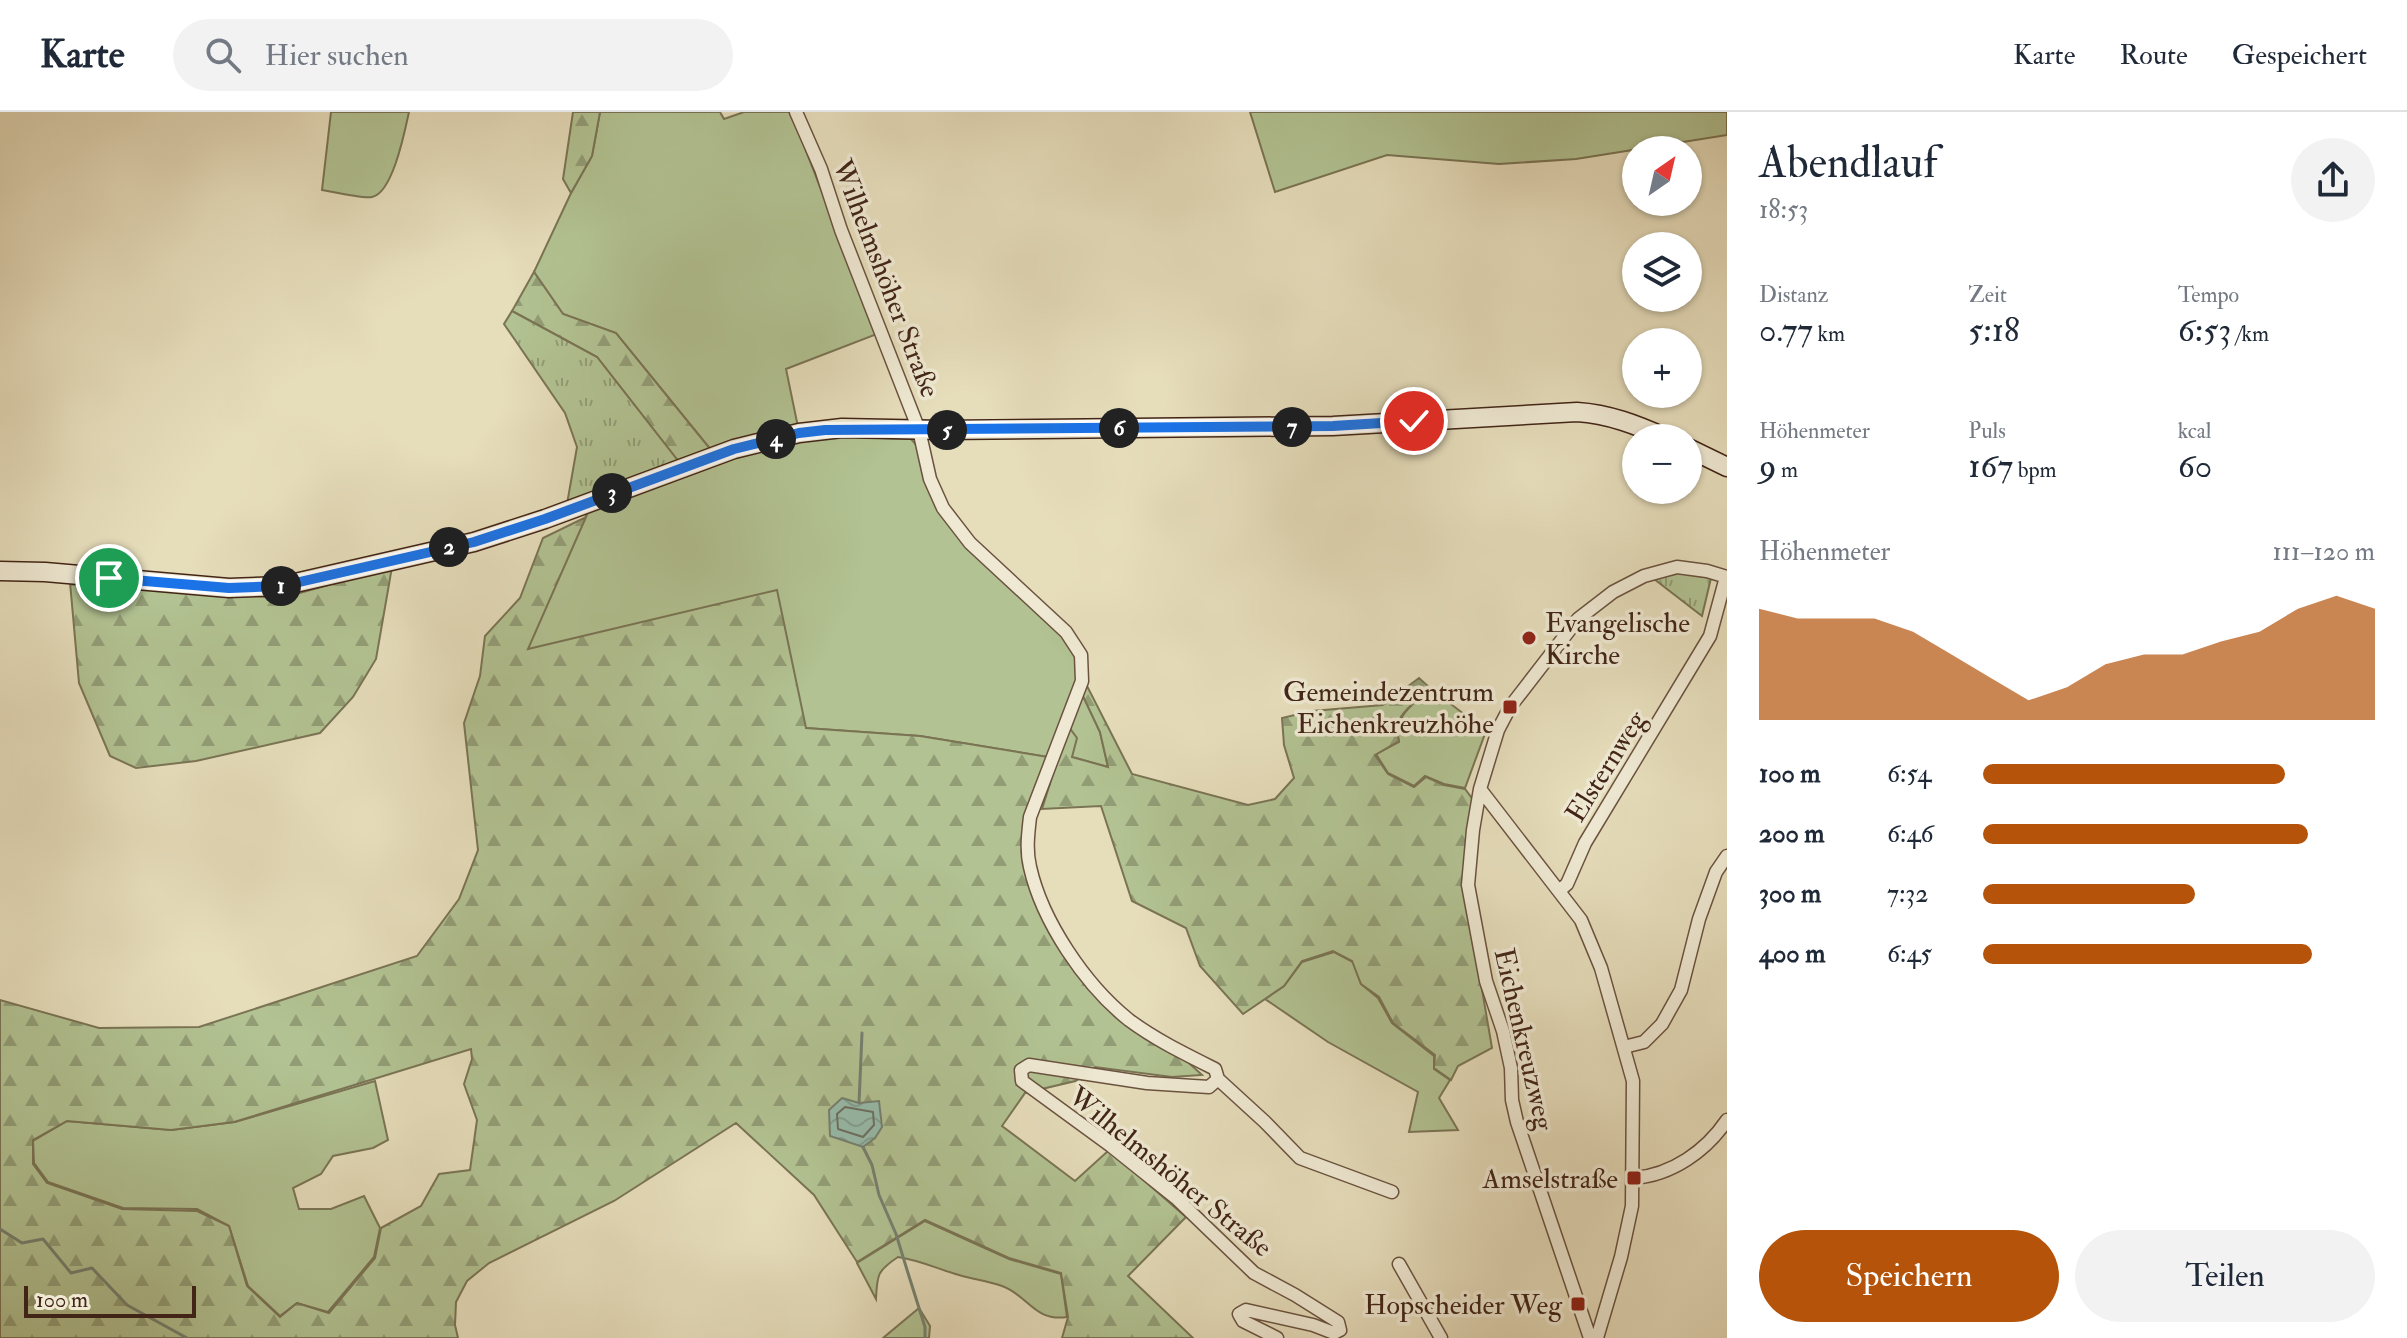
<!DOCTYPE html>
<html lang="de">
<head>
<meta charset="utf-8">
<style>
  :root { --surface:#fff; --page:#f2f2f3; --text:#1f2937; --muted:#747a83; --line:#e0e1e3; --accent:#b45309 }
  body { margin:0; font-family:"IM FELL Double Pica",serif; background:var(--page); color:var(--text); height:100vh; display:flex; flex-direction:column; font-size:30px; white-space:nowrap }
  * { box-sizing:border-box; margin:0 }
  p { font-size:26px; color:var(--muted) }
  .icon { flex:none; width:44px; height:44px; fill:none; stroke:currentColor; stroke-width:2; stroke-linecap:round; stroke-linejoin:round }
  .map { position:relative; flex:1; overflow:hidden }
  .details { display:flex; flex-direction:column; background:var(--surface); width:680px }
  .details>* { flex:none }
  .needle { width:52px; rotate:34deg }
  .controls { position:absolute; left:1622px; top:24px; display:grid; gap:16px }
  .controls a { display:grid; place-items:center; width:80px; height:80px; border-radius:50%; background:var(--surface); box-shadow:0 2px 6px #0004; font-size:40px }
  .scale { position:absolute; left:24px; bottom:20px; width:172px; box-sizing:border-box; padding-left:8px; border:4px solid #422517; border-top:0; font-size:22px; line-height:28px; white-space:nowrap; color:#422517; -webkit-text-stroke:6px #efe9d3; paint-order:stroke }
  .pin { position:absolute; display:grid; place-items:center; width:68px; height:68px; color:#fff; margin:-34px; border:4px solid #fff; border-radius:50%; box-shadow:0 2px 8px #0007 }
  .km { position:absolute; width:40px; height:40px; margin:-20px; border-radius:50%; background:#222; color:#fff; font-size:22px; line-height:40px; text-align:center }
  .round { display:grid; place-items:center; flex:none; width:84px; height:84px; border-radius:42px; background:var(--page) }
  .overview { display:flex; align-items:center; justify-content:space-between; height:136px; padding:0 32px }
  h1 { font-size:44px; font-weight:600; line-height:60px }
  .figures { display:grid; grid-template-columns:repeat(3,1fr); gap:12px; height:136px; padding:8px 32px }
  .figures div { display:grid; align-content:center }
  .figures b { font-size:34px; font-weight:600 }
  .figures small { font-size:22px; font-weight:400 }
  .figures p { font-size:22px }
  .chart { height:224px; padding:16px 32px }
  .chart p { display:flex; justify-content:space-between }
  .chart svg { width:100%; height:144px; margin-top:8px; fill:var(--accent); opacity:.7 }
  .primary-button { display:flex; gap:16px; margin-top:auto; padding:16px 32px }
  .primary-button a { flex:1; height:92px; border-radius:48px; background:var(--accent); color:#fff; font-size:32px; font-weight:600; line-height:92px; text-align:center }
  .primary-button a+a { background:var(--page); color:var(--text) }
  ul { padding:0 32px; list-style:none; font-size:26px }
  li { display:grid; grid-template-columns:128px 96px 1fr; align-items:center; height:60px }
  li i { height:20px; border-radius:10px; background:var(--accent) }
  header { display:flex; align-items:center; gap:48px; box-sizing:border-box; height:112px; padding:0 40px; background:var(--surface); border-bottom:2px solid var(--line) }
  header strong { font-size:38px }
  nav { display:flex; gap:44px; margin-inline-start:auto; font-size:28px }
  .search { width:560px; height:72px; background:var(--page); display:flex; align-items:center; gap:20px; box-sizing:border-box; padding:0 28px; border-radius:44px; color:var(--muted); font-size:30px }
  main { display:flex; flex:1; min-height:0 }
  .map>svg:first-child { display:block }
</style>
</head>
<body>
<header>
<strong>Karte</strong>
<div class="search"><svg class="icon" aria-label="search" viewBox="0 0 24 24"><circle cx="10" cy="10" r="6"/><path d="M15 15l6 6"/></svg>Hier suchen</div>
<nav><a>Karte</a><a>Route</a><a>Gespeichert</a></nav>
</header>
<main>
<div class="map">
<svg width="1727" height="1226" viewBox="0 0 1727 1226">
  <defs>
    <pattern id="forest-firs" width="22" height="20" patternUnits="userSpaceOnUse" patternTransform="scale(2)"><rect width="22" height="20" fill="#b2c292"/><path d="M5 1l3.5 6h-7zM16 11l3.5 6h-7z" fill="#929d76"/></pattern>
    <pattern id="park-tufts" width="24" height="20" patternUnits="userSpaceOnUse" patternTransform="scale(2)"><rect width="24" height="20" fill="#b2c292"/><path d="M3 7l-1-3M5 7V3M7 7l1-3M15 17l-1-3M17 17v-4M19 17l1-3" fill="none" stroke="#929d76"/></pattern>
    <pattern id="water-waves" width="16" height="10" patternUnits="userSpaceOnUse" patternTransform="scale(2)"><rect width="16" height="10" fill="#97bcac"/><path d="M0 5q4-4 8 0t8 0" fill="none" stroke="#83a193"/></pattern>
  </defs>
  <rect width="100%" height="100%" fill="#e6ddbb"/>
  <filter id="stains"><feTurbulence type="fractalNoise" baseFrequency=".0025" numOctaves="4"/><feColorMatrix values="0 0 0 0 .2 0 0 0 0 .09 0 0 0 0 .02 0 0 0 .5 -.17"/></filter>
  <radialGradient id="worn" r=".72"><stop offset=".6" stop-color="#630" stop-opacity="0"/><stop offset="1" stop-color="#630" stop-opacity=".3"/></radialGradient>
  <path fill="#b2c292" stroke="#7a7454" stroke-width="2" d="M331,0h78c-4,18 -16,81 -37,85 -8,2 -39,-5 -50,-7z
    M600,0h120l4,7 20,-7h47l86,222 -91,35 12,58 -87,23 -95,-117 -53,-19 -29,-42 37,-79 21,-37z
    M1250,0h477v23l-151,24 -77,5 -112,-9 -112,37z
    M855,320l26,6 30,1 8,9 21,63 134,136 8,47 18,38 8,35 -36,-10h-24l-128,-21 -115,-8 -278,-79 63,-142 194,-67z
    M1430,576l56,43 -21,57 -21,-4 -19,-8 -11,10 -26,-13 -12,-19 23,-12c-6,-28 15,-37 31,-54z
    M1334,840l19,10 8,22 17,14 14,25 42,33v13l16,11 -11,18 19,32 -49,2 9,-40 -90,-50 -63,-43 19,-13 18,-24z
    M375,969l13,59 -15,8 -40,8 -12,18 -28,14 6,21h32l33,-13 16,32 -6,29 -46,55 -31,-9 -17,13 -32,-30 -19,-60 -32,-17 -74,-1 -75,-26 -14,-19 -1,-22 34,-20 104,9 64,-8z
    M925,1109l84,38 52,15 6,43c-33,5 -39,-22 -65,-31 -14,-5 -30,-7 -43,-11 -21,-6 -40,-15 -61,-18 -21,14 -21,18 -22,42l-19,-36z
    M919,1196l11,18 -1,12h-46z"/>
  <path fill="url(#forest-firs)" stroke="#7a7454" stroke-width="2" fill-rule="evenodd" d="M573,0h27l-8,44 -21,37 -8,-14z
    M534,160l29,42 53,19 95,117 -32,12 -82,-105 -85,-46z
    M586,405l-58,132 249,-59 29,138 114,8 128,21 -23,107 67,127 87,63 23,21 -30,2 -77,-10 -7,11 -63,15 -23,33 73,55 34,-31 77,67 -58,59 65,62h-131l6,-21 -7,-44 -52,-15 -84,-38 -68,42 -43,-67 -78,-72 -122,78 -125,62 -22,18 -11,21 -1,23 3,13h-458v-338l99,28 100,-1 218,-71 42,-57 19,-49 -14,-127 16,-47 5,-40 35,-38 23,-60zM471,937l1,10 -8,25 13,36 -7,50 -31,4 -18,32 -40,22 -6,30 -46,55 -32,-10 -17,14 -33,-31 -18,-60 -32,-15 -75,-2 -75,-26 -14,-19v-24l34,-19 104,9 63,-8z
    M392,455l-16,92 -23,38 -33,36 -124,28 -60,7 -26,-12 -31,-73 -9,-101 212,16z
    M1419,566l11,10c-15,16 -40,27 -31,53l-24,14 13,19 26,13 12,-10 18,8 21,4 9,12 -7,35 13,142 12,70 -34,18 -7,14 -17,-12 1,-13 -42,-32 -14,-26 -18,-13 -9,-23 -19,-10 -31,10 -18,25 -41,28 -43,-48 -14,-38 -54,-27 -31,-95 -59,3 26,-83 9,12 -5,19 36,10 -8,-35 -18,-38 3,-12 47,92 116,31 27,-6 19,-21 -10,-33 -2,-27 30,-7 71,-6z"/>
  <path fill="url(#park-tufts)" stroke="#7a7454" stroke-width="2" d="M512,199l85,46 82,105 -112,42 10,-57 -12,-34 -61,-89z
    M1679,461l32,5 -9,38 -48,-37z"/>
  <path fill="url(#water-waves)" stroke="#758070" stroke-width="2" d="M842,986l17,5 20,-2 3,26 -7,11 -12,9 -33,-11 -1,-26z"/>
  <g fill="none" stroke-linecap="round" stroke-linejoin="round">
    <path stroke="#6c7062" stroke-width="2" d="M845,995l28,5 1,13 -11,12 -25,-8 -1,-15z"/>
    <path stroke="#758070" stroke-width="3" d="M859,991l3,-70
      M863,1035l9,18 7,30 17,39 12,39 17,54v11
      M0,1117l22,14 21,-4 28,34 21,-5 35,37 60,33"/>
    <g stroke="#6b5340" stroke-width="15">
      <path id="street" d="M796,0l25,57 20,61 78,200 11,49 13,29 27,35 96,89 15,23 1,26 -52,136c-2,17 -4,34 0,50 12,54 55,118 99,153 27,20 56,34 86,49l3,10 -9,8 -16,-1 -46,-3 -118,-18 -8,5 1,11 89,65 65,52 78,75 41,22 43,27 2,8 -6,3 -21,-8 -67,-15 -7,4 4,7 34,17
        M1480,677l101,131 20,48 32,113 -1,125 -11,51 -24,81
        M1559,779l8,-7 18,-41 125,-207 16,-59
        M1624,935l20,-5 18,-18 19,-34 18,-71 17,-47 11,-16
        M1218,967l47,43 35,36 92,34
        M1634,1066c38,-3 72,-27 93,-58
        M1399,1152l42,74
        M1590,1226l-73,-216 -5,-22 -1,-32 -8,-37 -17,-50 -18,-96 5,-55 7,-41 18,-59 12,-23 68,-88 35,-27 31,-16 33,-9 30,4 20,6"/>
    </g>
    <g stroke="#422517" stroke-width="21">
      <path id="secondary" d="M1688,336l39,19
        M0,459l45,1 184,16 53,-2 192,-44 71,-23 189,-70 65,-16 43,-5 100,2 391,-4 244,-14c32,2 60,13 89,26"/>
    </g>
    <use href="#street" stroke="#efe9d3" stroke-width="12"/>
    <use href="#secondary" stroke="#efe9d3" stroke-width="18"/>
  </g>
  <g fill="none" stroke-linecap="round" stroke-linejoin="round">
    <g stroke="#fff" stroke-width="16">
      <path id="route" d="M109,466l120,10 53,-2 192,-44 71,-23 189,-70 65,-16 26,-3 508,-4 81,-5"/>
    </g>
    <use href="#route" stroke="#1a73e8" stroke-width="10"/>
  </g>
  <g fill="#8f2418" stroke="#efe9d3" stroke-width="3">
    <circle cx="1529" cy="526" r="8"/>
    <rect x="1502" y="587" width="16" height="16" rx="4"/>
    <rect x="1626" y="1058" width="16" height="16" rx="4"/>
    <rect x="1570" y="1184" width="16" height="16" rx="4"/>
  </g>
  <g text-anchor="middle" stroke-width="7" stroke-linejoin="round" paint-order="stroke">
    <g font-size="28" fill="#422517" stroke="#efe9d3">
      <text transform="translate(887 166) rotate(69)" y="10">Wilhelmshöher Straße</text>
      <text transform="translate(1605 654) rotate(-58)" y="10">Elsternweg</text>
      <text transform="translate(1525 927) rotate(77)" y="10">Eichenkreuzweg</text>
      <text transform="translate(1171 1059) rotate(39)" y="10">Wilhelmshöher Straße</text>
    </g>
    <g font-size="28" fill="#422517" stroke="#efe9d3" text-anchor="end">
      <text x="1545" y="520" text-anchor="start">Evangelische<tspan x="1545" dy="32">Kirche</tspan></text>
      <text x="1494" y="589">Gemeindezentrum<tspan x="1494" dy="32">Eichenkreuzhöhe</tspan></text>
      <text x="1618" y="1076">Amselstraße</text>
      <text x="1562" y="1202">Hopscheider Weg</text>
    </g>
  </g>
  <rect width="100%" height="100%" filter="url(#stains)"/>
  <rect width="100%" height="100%" fill="url(#worn)"/>
</svg>
<div class="controls">
<a><svg class="needle" viewBox="-14 -14 28 28"><path d="M0-13l5 13h-10z" fill="#e53935"/><path d="M0 13l5-13h-10z" fill="#747a83"/></svg></a>
<a><svg class="icon" aria-label="layers" viewBox="0 0 24 24"><path d="M12 4l9 5-9 5-9-5zM3 14l9 5 9-5"/></svg></a>
<a>+</a>
<a>−</a>
</div>
<div class="scale">100 m</div>
<div class="pin" style="left:109px;top:466px;background:#1e9e55"><svg class="icon" aria-label="arrive" viewBox="0 0 24 24"><path d="M6 21V4h12l-3 4 3 4H6"/></svg></div>
<div class="pin" style="left:1414px;top:309px;background:#d93025"><svg class="icon" aria-label="check" viewBox="0 0 24 24"><path d="M5 12l5 5 9-10"/></svg></div>
<b class="km" style="left:281px;top:474px">1</b>
<b class="km" style="left:449px;top:435px">2</b>
<b class="km" style="left:612px;top:381px">3</b>
<b class="km" style="left:776px;top:327px">4</b>
<b class="km" style="left:947px;top:318px">5</b>
<b class="km" style="left:1119px;top:316px">6</b>
<b class="km" style="left:1292px;top:315px">7</b>
</div>
<section class="details">
<div class="overview"><div><h1>Abendlauf</h1><p>18:53</p></div><a class="round"><svg class="icon" aria-label="share" viewBox="0 0 24 24"><path d="M12 15V3M7 8l5-5 5 5M5 13v7h14v-7"/></svg></a></div>
<div class="figures">
<div><p>Distanz</p><b>0.77<small> km</small></b></div>
<div><p>Zeit</p><b>5:18</b></div>
<div><p>Tempo</p><b>6:53<small> /km</small></b></div>
</div>
<div class="figures">
<div><p>Höhenmeter</p><b>9<small> m</small></b></div>
<div><p>Puls</p><b>167<small> bpm</small></b></div>
<div><p>kcal</p><b>60</b></div>
</div>
<div class="chart"><p><span>Höhenmeter</span>111–120 m</p>
<svg viewBox="0 0 160 44" preserveAspectRatio="none"><path d="M0 44V10L10 13L20 13L30 13L40 17L50 24L60 31L70 38L80 34L90 27L100 24L110 24L120 20L130 17L140 10L150 6L160 10V44z"/></svg>
</div>
<ul>
<li><b>100 m</b>6:54<i style="width:77%"></i></li>
<li><b>200 m</b>6:46<i style="width:83%"></i></li>
<li><b>300 m</b>7:32<i style="width:54%"></i></li>
<li><b>400 m</b>6:45<i style="width:84%"></i></li>
</ul>
<div class="primary-button"><a>Speichern</a><a>Teilen</a></div>
</section>
</main>
</body>
</html>
